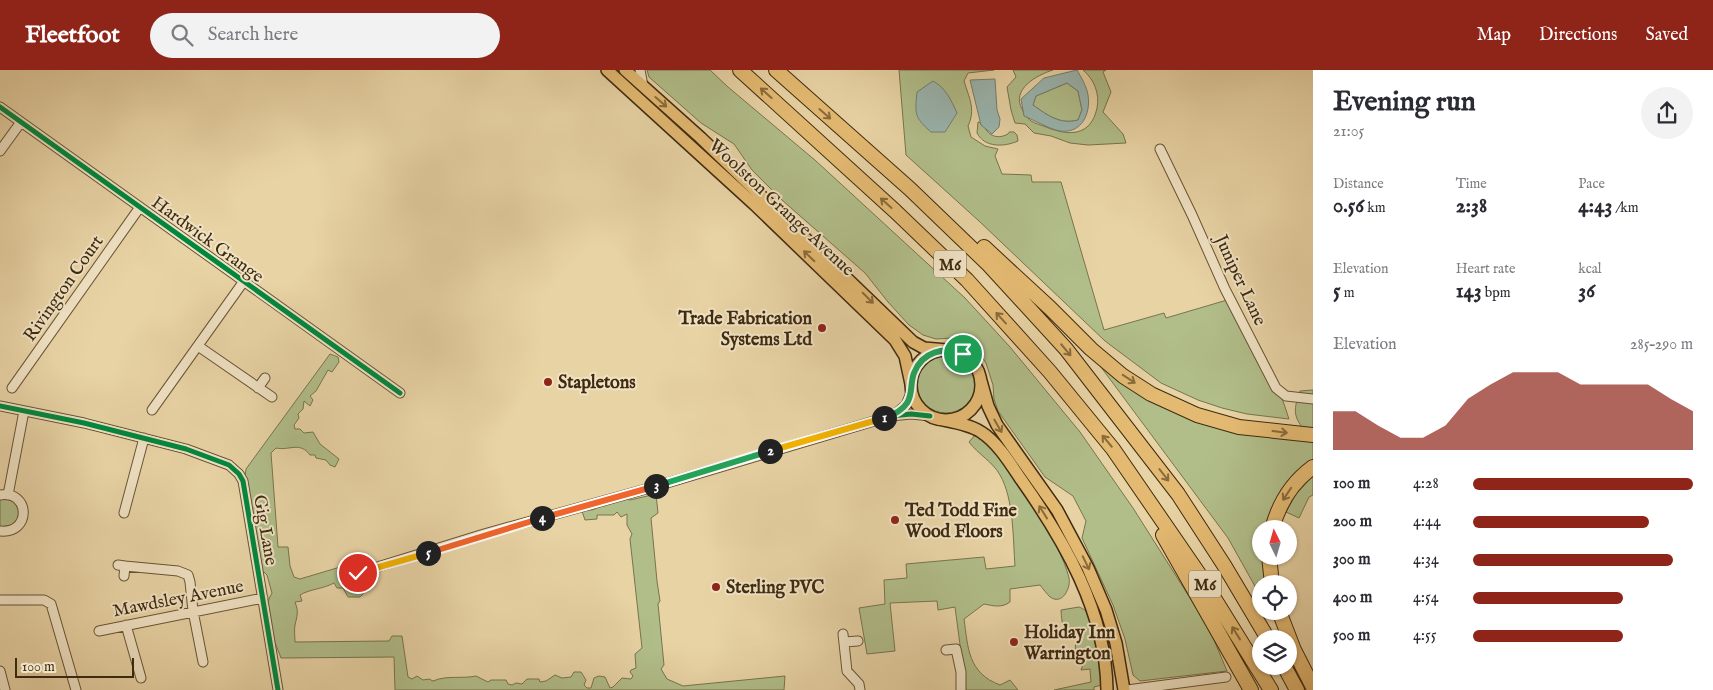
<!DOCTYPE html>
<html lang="en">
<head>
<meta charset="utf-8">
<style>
  :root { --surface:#fff; --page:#f2f2f3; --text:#2b2b33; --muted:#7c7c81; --accent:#8f2418 }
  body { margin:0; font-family:"IM FELL English",serif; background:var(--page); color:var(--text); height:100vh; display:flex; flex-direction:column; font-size:19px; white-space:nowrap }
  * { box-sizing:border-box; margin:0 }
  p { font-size:16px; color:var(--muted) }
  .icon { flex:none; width:28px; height:28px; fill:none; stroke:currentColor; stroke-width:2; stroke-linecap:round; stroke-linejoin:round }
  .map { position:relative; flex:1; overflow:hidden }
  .details { display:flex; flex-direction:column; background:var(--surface); width:400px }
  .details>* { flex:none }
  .needle { width:32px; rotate:355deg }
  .tools { position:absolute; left:1252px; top:450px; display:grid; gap:10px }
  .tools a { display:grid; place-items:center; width:45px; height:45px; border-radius:50%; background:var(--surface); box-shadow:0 1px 4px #0004; font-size:25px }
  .scale { position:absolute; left:15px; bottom:12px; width:119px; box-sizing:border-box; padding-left:5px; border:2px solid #3e2b10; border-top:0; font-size:14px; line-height:18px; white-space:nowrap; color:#3e2b10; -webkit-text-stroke:4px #f0e2c4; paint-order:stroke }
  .pin { position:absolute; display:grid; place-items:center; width:42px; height:42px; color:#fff; margin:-21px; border:2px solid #fff; border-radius:50%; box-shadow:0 1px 5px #0007 }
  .km { position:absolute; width:25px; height:25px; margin:-12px; border-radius:50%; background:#222; color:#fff; font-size:14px; line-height:25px; text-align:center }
  .round { display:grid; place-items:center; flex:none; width:52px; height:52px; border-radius:26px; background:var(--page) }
  .summary { display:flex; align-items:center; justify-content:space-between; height:85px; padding:0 20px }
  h1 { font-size:28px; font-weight:800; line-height:38px }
  .figures { display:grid; grid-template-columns:repeat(3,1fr); gap:8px; height:85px; padding:5px 20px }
  .figures div { display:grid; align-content:center }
  .figures b { font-size:21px; font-weight:800 }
  .figures small { font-size:14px; font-weight:400 }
  .figures p { font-size:14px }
  .chart { height:140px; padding:10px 20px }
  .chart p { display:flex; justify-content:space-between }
  .chart svg { width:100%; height:90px; margin-top:5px; fill:var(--accent); opacity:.7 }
  ul { padding:0 20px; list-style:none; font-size:16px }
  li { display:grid; grid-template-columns:80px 60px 1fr; align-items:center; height:38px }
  li i { height:12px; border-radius:6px; background:var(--accent) }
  header { display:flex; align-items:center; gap:30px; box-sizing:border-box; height:70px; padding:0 25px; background:var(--accent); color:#fff }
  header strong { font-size:24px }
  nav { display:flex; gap:28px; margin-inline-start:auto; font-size:18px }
  .search { width:350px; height:45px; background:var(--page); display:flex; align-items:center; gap:12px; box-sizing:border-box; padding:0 18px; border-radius:28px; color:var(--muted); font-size:19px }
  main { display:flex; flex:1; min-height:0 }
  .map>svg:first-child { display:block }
</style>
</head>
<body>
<header>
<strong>Fleetfoot</strong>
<div class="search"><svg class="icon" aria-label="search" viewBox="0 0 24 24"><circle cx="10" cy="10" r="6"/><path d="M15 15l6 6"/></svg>Search here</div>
<nav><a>Map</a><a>Directions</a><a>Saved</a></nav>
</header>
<main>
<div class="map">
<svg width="1313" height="620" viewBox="0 0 1313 620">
  <rect width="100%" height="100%" fill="#e8d3a5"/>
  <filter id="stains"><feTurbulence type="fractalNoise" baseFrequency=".004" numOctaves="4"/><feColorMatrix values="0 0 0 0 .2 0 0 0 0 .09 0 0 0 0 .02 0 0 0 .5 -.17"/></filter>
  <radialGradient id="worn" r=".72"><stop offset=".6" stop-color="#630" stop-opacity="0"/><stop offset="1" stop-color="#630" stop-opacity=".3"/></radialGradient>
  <path fill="#b1be8a" stroke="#78744d" d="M647,0h63l18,17 88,74 149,137 45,49 70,85 53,76 76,120 18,43 -87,10 -7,-6 -8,-36 -12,-34 -31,-67 4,-17 -13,-25 -28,-19 -47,-66 -4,-12 -1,-14 -7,-22 -8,-12 -13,-10 -12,-3 -17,1 -13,-4 -14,-10 -21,-23 -23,-29 -83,-73 -30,-30 -18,-26 -33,-21 -52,-46z
    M899,0h95l-26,3 -4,8c5,17 12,28 4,45l3,11 14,9 13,3 -3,7 7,18 29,1 1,7h29l43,148 60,-17 2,5 61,-18 56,101 6,18 -42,-5 -25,-6 -24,-8 -37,-17 -56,-42 -126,-120 -73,-66z
    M1013,0h40c-16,5 -42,19 -31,39 2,5 5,9 9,12 5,3 10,4 15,6 22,9 45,10 51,-19 3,-14 -3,-29 -14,-38h23l-3,2 8,20 -8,20 20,22 3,9 -38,2 -18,-2 -19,-7 -17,-3 -9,-9 -10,-1 -4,-13 -4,-23 9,-10z
    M1067,13l11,8 4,19 -4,10c-18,5 -31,-5 -45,-15l3,-9z
    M978,52l5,1c3,10 11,17 23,12 7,-4 -1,-3 8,-3l3,3 1,6c-14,6 -33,7 -41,-8z
    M330,284l8,3 1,5 -7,10 -4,-2 -12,21 -6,5 3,4 -3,6 -6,-5 -1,8 -5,5 1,4 -5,7 1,4h5l4,4 9,-1 7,12 19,15 -4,8 -5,-2 -4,-5 -10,-2 -1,-3h-5c-10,-14 -21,-4 -34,-7l-5,5 7,94h10l2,19 4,11 6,2 47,-14 1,5 -5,5 1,4c12,1 15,3 19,15l-3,3h-12l-5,-9h-6l-3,-5c-11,6 -24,6 -34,12l2,6 -7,1c4,10 2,14 0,23 -1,5 0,12 0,17l94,-1 3,-5h10l6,41 4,2 5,-3 6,4 6,-1 4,2c14,-6 29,-2 43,-5l12,6 3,-2h15l2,4 4,1 4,-2 6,1 5,-5h12l1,3 6,-1 9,-6 7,3 9,-1 3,-5h7l5,8 -2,5 3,3h4l3,-10 5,-2 6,1 5,11 3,-1 9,-9 9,1 2,-3 -3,-4 1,-2 5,-2 -1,-14 7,-6 -12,-109 2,-5 -5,-9v-11l-6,3 -4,-5 -3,3h-17v4l-12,1 -3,-9 3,-2c7,2 10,1 15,-4l5,1 3,-4 6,1 4,-4 5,-1 7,2 26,-6 2,19 -7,5 6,63 3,20 -2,3 6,61 -3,4 6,10 16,7 102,-10 -1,14h-389l-1,-33 -113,1c-7,-19 -21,-46 -9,-65l-5,-18 -5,-5 -17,-93 1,-8z
    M917 314a29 29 0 1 1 58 0a29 29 0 1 1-58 0Z
    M1095,289l74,50 144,32v21l-46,67h-6v27h4l5,28h-9v13l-33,-59z
    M1313,320v39l-11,-2c-10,-13 -7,-21 -2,-36z
    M975,365c30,19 86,107 94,143 2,9 -6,28 -19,19 -3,-3 -7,-8 -10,-12l-30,4v13c-8,6 -16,4 -26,2l-20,15c4,29 4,54 36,66l10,-5 8,10h-52l-11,-83 -17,3 -1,-9 -47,2 5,48 -28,3 -8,-46 26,-4 -1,-24 23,-2 -1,-14 78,-7 2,12 29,-3c-2,-26 -1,-67 -15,-91 -7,-13 -22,-21 -31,-33z
    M1313,406v19l-4,2 -10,21 -13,-6 10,-18z
    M0,429l13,1c8,10 8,16 0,25l-13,2z
    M1079,537c1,0 6,3 7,4 7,11 14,59 16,74l-8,2v3h-40l37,-8 -1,-13 -9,1 3,-8 -9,-11 1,-10c-13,-11 -14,-14 -15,-31z"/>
  <path fill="#9ab6b0" stroke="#757e70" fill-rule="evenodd" d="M1077,0c4,7 10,17 11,25 3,18 -6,39 -28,36 -11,-2 -26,-11 -36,-15l-3,-17 23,-21zM1067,13l11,8 4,19 -4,10c-18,5 -31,-5 -45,-15l3,-9z
    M995,9l2,31 3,9 -1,8 -7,7 -11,-9 -11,-45z
    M933,11c13,7 18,19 24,32l-12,19h-14c-17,-15 -16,-18 -14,-40z"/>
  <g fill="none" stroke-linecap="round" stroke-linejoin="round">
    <g stroke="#685535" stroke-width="11">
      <path id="minor" d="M640,0l3,16
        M0,37l400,286
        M1160,79l32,66 33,74 51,99 10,8 27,3
        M0,81l21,-29
        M198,276l74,51
        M12,318l128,-181
        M258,318l7,-10
        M0,336l84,17 102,26 43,16 10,9 4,7 35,209
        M152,340l92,-129
        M894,345l12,-10 6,-15
        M0,425c30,-5 32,39 0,36
        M8,425l16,-84
        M124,443l20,-75
        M118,495l7,1 -1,10
        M125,496l53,5 10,4 2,7 3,29 10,51
        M355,504l129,-40 173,-48 234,-70 20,-2 19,2
        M0,530h44l7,4 25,86
        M126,555l15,53
        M99,561l164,-33
        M843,564l4,37 12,13 1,6
        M844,572l14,-1
        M946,580l10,-1 5,23v18
        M0,601l5,19
        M1127,620l99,-13"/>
    </g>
    <g stroke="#3e2b10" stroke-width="14">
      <path id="major" d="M607,0l147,134 141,136 10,16 6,28
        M625,0l76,68 212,204 11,6 23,2
        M911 315a35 35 0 1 1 70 0a35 35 0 1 1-70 0Z
        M981,311l7,25 9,19 60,85 31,58 18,42 10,33 8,47
        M938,349c14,3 31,5 43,13 16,10 29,31 39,46 44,62 86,134 87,212"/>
    </g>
    <g stroke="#3e2b10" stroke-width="16">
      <path id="highway" d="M740,0l155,141 72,69 83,92 63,77 86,125 72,116
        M776,0l134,119 79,76 77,84 112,145 46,71 44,74
        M984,177l66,61 41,41 32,27 28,18 46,21 42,12 74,8
        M1272,459c7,-26 19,-46 41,-62
        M1163,465l88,155
        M1269,486l3,28
        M1279,541l15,39 19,37
        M1284,596l13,24"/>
    </g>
    <use href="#minor" stroke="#f0e2c4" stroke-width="9"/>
    <use href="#major" stroke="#e4ba72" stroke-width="11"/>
    <use href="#highway" stroke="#e4ba72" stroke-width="14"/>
    <g stroke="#f0e2c4" stroke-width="8">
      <path id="cycleway" d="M0,37l400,286
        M0,336l84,17 102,26 43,16 10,9 4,7 35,209
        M355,504l129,-40 173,-48 234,-70 20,-2 19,2"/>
    </g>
    <use href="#cycleway" stroke="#00873e" stroke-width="5"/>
  </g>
  <defs><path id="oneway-shaft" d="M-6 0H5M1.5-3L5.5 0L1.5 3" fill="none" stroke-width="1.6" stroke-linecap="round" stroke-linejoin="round" transform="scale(1.25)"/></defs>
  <g stroke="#896b3c">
    <use href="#oneway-shaft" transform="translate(766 23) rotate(-138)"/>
    <use href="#oneway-shaft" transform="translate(661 32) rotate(41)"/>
    <use href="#oneway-shaft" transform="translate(825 44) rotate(41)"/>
    <use href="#oneway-shaft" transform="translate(886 133) rotate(-138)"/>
    <use href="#oneway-shaft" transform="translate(809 186) rotate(-136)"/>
    <use href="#oneway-shaft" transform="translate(868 228) rotate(45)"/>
    <use href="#oneway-shaft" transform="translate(1001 248) rotate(-132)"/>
    <use href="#oneway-shaft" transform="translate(1066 280) rotate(50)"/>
    <use href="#oneway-shaft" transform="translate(1129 309) rotate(33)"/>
    <use href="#oneway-shaft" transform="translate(998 356) rotate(60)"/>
    <use href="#oneway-shaft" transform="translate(1280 362) rotate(7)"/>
    <use href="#oneway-shaft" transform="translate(1107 371) rotate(-130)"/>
    <use href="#oneway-shaft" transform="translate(1164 405) rotate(52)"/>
    <use href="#oneway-shaft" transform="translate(1287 424) rotate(124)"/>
    <use href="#oneway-shaft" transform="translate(1043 442) rotate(-122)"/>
    <use href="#oneway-shaft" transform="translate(1086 493) rotate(64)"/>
    <use href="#oneway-shaft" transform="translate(1236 563) rotate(-122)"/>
  </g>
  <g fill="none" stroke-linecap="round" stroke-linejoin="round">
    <g stroke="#fff" stroke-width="10">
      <path id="split-1" d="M884,348c9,-3 18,-7 23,-15 6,-9 3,-20 7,-30 8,-21 30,-27 49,-19"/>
    </g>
    <g stroke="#fff" stroke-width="10">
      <path id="split-2" d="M770,381l114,-33"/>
    </g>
    <g stroke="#fff" stroke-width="10">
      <path id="split-3" d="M656,416l114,-35"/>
    </g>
    <g stroke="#fff" stroke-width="10">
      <path id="split-4" d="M542,448l114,-32"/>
    </g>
    <g stroke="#fff" stroke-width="10">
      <path id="split-5" d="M428,483l114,-35"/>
    </g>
    <g stroke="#fff" stroke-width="10">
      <path id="split-6" d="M358,503l70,-20"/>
    </g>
    <use href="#split-1" stroke="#22a559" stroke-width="6"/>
    <use href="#split-2" stroke="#f5b400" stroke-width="6"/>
    <use href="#split-3" stroke="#22a559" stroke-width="6"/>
    <use href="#split-4" stroke="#f0652b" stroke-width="6"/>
    <use href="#split-5" stroke="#f0652b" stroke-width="6"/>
    <use href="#split-6" stroke="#f5b400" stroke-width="6"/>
  </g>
  <g fill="#8f2418" stroke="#f0e2c4" stroke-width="2">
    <circle cx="822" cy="258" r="5"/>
    <circle cx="548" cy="312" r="5"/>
    <circle cx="895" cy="450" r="5"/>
    <circle cx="716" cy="517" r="5"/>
    <circle cx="1014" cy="572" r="5"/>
  </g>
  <g text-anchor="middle" stroke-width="4" stroke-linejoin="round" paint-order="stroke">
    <g fill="#f0e2c4" stroke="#736246" stroke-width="1">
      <rect x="934" y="180.5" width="32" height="27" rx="4"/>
      <rect x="1189" y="500.5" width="32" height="27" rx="4"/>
    </g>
    <g font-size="16" font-weight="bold" fill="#3e2b10">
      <text x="950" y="200">M6</text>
      <text x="1205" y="520">M6</text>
    </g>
    <g font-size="18" fill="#3e2b10" stroke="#f0e2c4">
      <text transform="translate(782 137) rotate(43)" y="6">Woolston Grange Avenue</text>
      <text transform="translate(208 169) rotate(36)" y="6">Hardwick Grange</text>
      <text transform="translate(1241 210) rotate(65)" y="6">Juniper Lane</text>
      <text transform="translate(63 218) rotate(-55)" y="6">Rivington Court</text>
      <text transform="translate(266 460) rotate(80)" y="6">Gig Lane</text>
      <text transform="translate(178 528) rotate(-11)" y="6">Mawdsley Avenue</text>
    </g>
    <g font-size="18" font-weight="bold" fill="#3e2b10" stroke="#f0e2c4" text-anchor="start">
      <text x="812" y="254" text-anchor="end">Trade Fabrication<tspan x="812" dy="21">Systems Ltd</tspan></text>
      <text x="558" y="318">Stapletons</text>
      <text x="905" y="446">Ted Todd Fine<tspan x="905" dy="21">Wood Floors</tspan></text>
      <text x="726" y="523">Sterling PVC</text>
      <text x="1024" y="568">Holiday Inn<tspan x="1024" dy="21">Warrington</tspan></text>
    </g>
  </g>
  <rect width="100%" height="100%" filter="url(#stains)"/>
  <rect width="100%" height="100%" fill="url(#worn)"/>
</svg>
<div class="tools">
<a><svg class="needle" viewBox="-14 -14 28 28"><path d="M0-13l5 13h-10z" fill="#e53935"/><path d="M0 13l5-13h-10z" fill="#7c7c81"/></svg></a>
<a><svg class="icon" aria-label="locate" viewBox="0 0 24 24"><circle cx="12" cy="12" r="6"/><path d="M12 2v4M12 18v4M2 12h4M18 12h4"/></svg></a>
<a><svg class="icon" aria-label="layers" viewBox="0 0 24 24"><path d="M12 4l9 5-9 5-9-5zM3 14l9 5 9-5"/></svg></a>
</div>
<div class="scale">100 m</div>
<div class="pin" style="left:963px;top:284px;background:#1e9e55"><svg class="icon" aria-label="arrive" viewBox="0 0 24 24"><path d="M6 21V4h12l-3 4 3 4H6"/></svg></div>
<div class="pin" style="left:358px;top:503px;background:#d93025"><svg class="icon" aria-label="check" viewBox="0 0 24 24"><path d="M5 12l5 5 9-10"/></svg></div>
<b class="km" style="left:884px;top:348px">1</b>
<b class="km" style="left:770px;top:381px">2</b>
<b class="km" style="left:656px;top:416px">3</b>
<b class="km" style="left:542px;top:448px">4</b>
<b class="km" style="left:428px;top:483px">5</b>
</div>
<section class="details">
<div class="summary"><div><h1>Evening run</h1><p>21:05</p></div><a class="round"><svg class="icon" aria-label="share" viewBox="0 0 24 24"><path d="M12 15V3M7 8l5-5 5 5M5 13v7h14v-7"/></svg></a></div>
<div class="figures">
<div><p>Distance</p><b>0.56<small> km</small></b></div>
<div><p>Time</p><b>2:38</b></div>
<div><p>Pace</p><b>4:43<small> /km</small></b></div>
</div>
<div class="figures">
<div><p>Elevation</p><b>5<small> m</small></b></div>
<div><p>Heart rate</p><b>143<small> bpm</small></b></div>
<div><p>kcal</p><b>36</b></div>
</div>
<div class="chart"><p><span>Elevation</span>285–290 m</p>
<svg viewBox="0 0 160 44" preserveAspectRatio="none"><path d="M0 44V25L10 25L20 32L30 38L40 38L50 32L60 19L70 12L80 6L90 6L100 6L110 12L120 12L130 12L140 12L150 19L160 25V44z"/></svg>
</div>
<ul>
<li><b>100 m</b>4:28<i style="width:100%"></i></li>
<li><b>200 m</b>4:44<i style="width:80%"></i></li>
<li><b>300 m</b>4:34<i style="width:91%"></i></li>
<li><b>400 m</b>4:54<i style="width:68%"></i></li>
<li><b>500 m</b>4:55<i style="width:68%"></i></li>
</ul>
</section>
</main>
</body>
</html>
